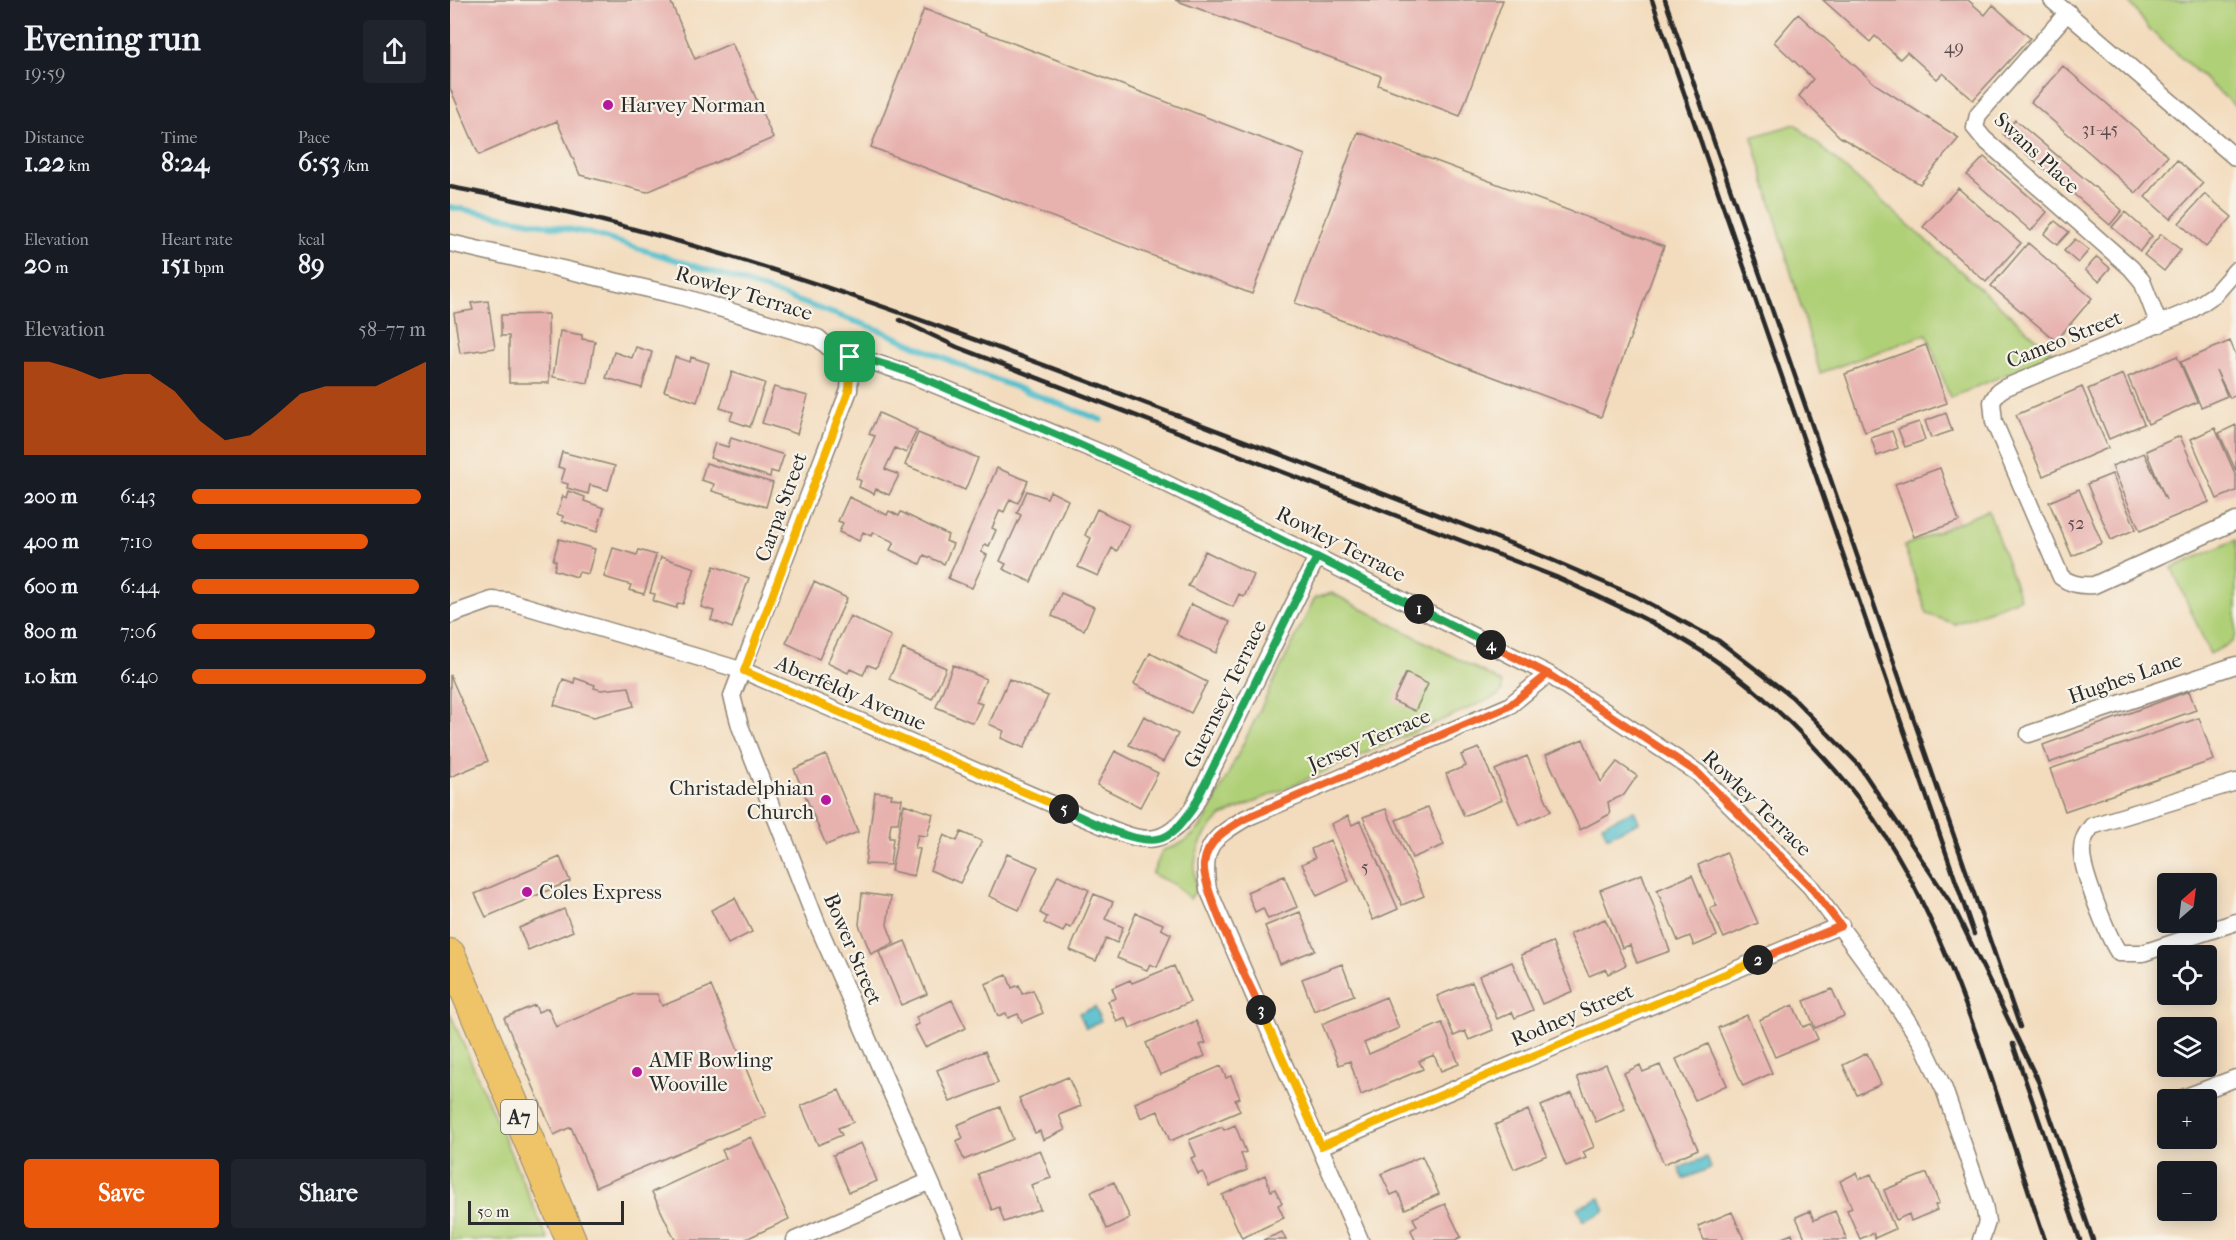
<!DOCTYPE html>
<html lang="en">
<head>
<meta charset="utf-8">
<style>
  :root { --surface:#171b24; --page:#20242c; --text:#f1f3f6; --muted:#9ea1a6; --accent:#ea580c }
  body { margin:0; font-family:"IM FELL French Canon",serif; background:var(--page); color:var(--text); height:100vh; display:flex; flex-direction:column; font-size:22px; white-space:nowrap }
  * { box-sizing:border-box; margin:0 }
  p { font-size:20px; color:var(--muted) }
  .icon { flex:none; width:33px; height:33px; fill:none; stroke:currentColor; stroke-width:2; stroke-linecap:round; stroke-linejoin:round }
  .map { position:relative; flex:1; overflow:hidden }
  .drawer { display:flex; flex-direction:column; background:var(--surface); width:450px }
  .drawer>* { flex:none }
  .needle { width:39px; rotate:28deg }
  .tools { position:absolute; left:1707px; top:873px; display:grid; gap:12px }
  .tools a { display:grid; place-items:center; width:60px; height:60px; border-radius:6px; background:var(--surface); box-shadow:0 3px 15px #0003; font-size:30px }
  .scale { position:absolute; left:18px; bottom:15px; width:156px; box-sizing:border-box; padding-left:6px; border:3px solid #2b2b2b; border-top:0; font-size:16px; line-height:21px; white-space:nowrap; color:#2b2b2b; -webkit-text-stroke:4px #f7f3e8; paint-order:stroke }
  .pin { position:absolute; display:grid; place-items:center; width:51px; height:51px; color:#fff; margin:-26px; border-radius:12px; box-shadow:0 3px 9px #0006 }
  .km { position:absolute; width:30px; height:30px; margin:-15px; border-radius:50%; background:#222; color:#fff; font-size:16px; line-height:30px; text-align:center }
  .round { display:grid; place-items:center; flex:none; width:63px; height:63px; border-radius:6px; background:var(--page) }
  .headline { display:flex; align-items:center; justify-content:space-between; height:102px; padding:0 24px }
  h1 { font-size:33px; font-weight:700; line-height:45px }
  .metrics { display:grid; grid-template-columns:repeat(3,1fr); gap:9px; height:102px; padding:6px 24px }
  .metrics div { display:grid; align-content:center }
  .metrics b { font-size:26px; font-weight:700 }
  .metrics small { font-size:16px; font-weight:400 }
  .metrics p { font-size:16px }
  .chart { height:168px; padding:12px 24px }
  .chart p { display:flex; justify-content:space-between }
  .chart svg { width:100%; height:108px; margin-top:6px; fill:var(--accent); opacity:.7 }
  .button { display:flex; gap:12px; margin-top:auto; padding:12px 24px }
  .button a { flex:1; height:69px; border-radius:6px; background:var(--accent); color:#fff; font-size:24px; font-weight:700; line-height:69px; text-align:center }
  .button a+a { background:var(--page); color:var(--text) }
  ul { padding:0 24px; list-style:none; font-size:20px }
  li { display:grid; grid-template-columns:96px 72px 1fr; align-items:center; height:45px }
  li i { height:15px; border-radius:8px; background:var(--accent) }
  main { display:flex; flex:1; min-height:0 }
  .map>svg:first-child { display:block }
</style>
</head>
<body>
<main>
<section class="drawer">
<div class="headline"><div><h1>Evening run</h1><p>19:59</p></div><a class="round"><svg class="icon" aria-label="share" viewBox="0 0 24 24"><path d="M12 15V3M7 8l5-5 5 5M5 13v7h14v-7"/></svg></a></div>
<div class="metrics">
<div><p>Distance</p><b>1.22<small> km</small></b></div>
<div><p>Time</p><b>8:24</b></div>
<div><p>Pace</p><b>6:53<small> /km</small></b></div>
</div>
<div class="metrics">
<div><p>Elevation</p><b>20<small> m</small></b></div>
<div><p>Heart rate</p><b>151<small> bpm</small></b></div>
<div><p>kcal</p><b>89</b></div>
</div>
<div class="chart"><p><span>Elevation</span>58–77 m</p>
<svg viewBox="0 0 160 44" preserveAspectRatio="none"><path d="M0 44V6L10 6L20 9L30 13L40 11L50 11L60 18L70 30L80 38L90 36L100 28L110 19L120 16L130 16L140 16L150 11L160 6V44z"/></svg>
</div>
<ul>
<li><b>200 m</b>6:43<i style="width:98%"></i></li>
<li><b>400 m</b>7:10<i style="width:75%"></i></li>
<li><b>600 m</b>6:44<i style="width:97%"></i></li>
<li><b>800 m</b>7:06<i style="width:78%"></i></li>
<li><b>1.0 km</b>6:40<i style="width:100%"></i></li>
</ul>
<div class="button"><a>Save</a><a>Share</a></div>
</section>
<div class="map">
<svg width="1786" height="1240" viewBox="0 0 1786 1240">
  <rect width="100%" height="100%" fill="#f7f3e8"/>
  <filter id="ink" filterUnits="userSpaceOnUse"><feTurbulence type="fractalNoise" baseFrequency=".0167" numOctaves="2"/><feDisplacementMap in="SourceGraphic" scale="12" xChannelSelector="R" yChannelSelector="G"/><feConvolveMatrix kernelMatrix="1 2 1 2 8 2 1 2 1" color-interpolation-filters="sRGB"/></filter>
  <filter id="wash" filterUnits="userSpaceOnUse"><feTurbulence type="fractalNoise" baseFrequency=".008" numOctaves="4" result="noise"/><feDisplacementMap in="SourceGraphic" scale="24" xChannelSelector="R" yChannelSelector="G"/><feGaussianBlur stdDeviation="1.35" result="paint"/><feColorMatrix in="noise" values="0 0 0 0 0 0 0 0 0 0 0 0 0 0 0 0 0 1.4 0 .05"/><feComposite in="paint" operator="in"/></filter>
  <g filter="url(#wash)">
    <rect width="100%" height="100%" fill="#f3dcbd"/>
    <path fill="#b0d078" stroke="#6e7e52" stroke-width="1.5" d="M1678,0h108v107l-87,-78z
      M1345,124l259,230 -104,44 -23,-64 -107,39 -68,-236z
      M1538,510l32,88 -65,26 -28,-10 -23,-68z
      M1786,540v95l-4,7 -22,12 -38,-86z
      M882,593l162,85 8,5v8l-5,5 -275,120c-24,21 -31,43 -26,74l-6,9 -15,-14 -23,-11 11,-24c19,-4 33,-15 43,-31l109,-221z
      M0,1013l98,227h-98z"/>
    <path fill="#52becc" stroke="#3e747c" stroke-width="1.5" d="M1184,810l5,12 -32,15 -5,-12z
      M645,1007l6,14 -15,7 -7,-15z
      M1257,1157l4,11 -28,11 -4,-11z
      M1150,1198l5,13 -22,10 -6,-13z"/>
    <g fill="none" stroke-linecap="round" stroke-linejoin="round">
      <path stroke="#52becc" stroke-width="6" d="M0,207l139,26 138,43 150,53 99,43 125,48"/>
    </g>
    <g id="blocks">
      <path fill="#e7b1ae" d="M0,0h220l25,59 37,-16 41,95 -126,54 -67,-17 -23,-54 -78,34 -29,-67z
        M725,0h328l-43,116 -82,-31 3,-9z
        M1373,0h145l17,15 8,-10 37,33 -57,62 -30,-27 -6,6 -30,-27 -7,7 -25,-23 -5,6z
        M474,9l381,146 -53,139 -381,-147z
        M1348,14l77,70 84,54 -39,46 -80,-47 -41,-41 14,-17 -39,-37z
        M1613,66l105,90 -32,37 -105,-91z
        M1565,120l107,90 -12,15 -107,-91z
        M908,132l306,114 -63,171 -306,-114z
        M1534,157l63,55 -16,19 -64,-56z
        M1727,160l26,23 -33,36 -25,-22z
        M1508,188l63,55 -35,39 -63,-55z
        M1755,194l27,23 -26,30 -27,-24z
        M1675,212l27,24 -12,15 -28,-24z
        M1605,221l14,11 -12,13 -13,-11z
        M1711,234l20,16 -17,21 -20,-16z
        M1625,239l14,11 -11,13 -14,-12z
        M1578,243l64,55 -36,43 -65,-55z
        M1647,257l13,11 -11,13 -14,-11z
        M38,301l7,47 -35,5 -6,-40 19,-3 -2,-7z
        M98,314l1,69h-40v-47h-8v-21z
        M110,331l22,4v4l13,2 -7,42 -35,-6z
        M1780,341l6,14v40l-6,3 -14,-28 11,26 -26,11 -20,-45z
        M1476,345l21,58 -82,29 -20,-58z
        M186,347l16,5 -10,36 -36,-10 8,-26 18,6z
        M1727,356l20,46 -49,22 -20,-47z
        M225,357l15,5 1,-5 18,6 -12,39 -33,-11z
        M282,372l33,11 -15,44 -20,-7 3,-8 -13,-4z
        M1673,374l21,50 -35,15 -21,-50z
        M324,387l34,9 -11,38 -35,-11z
        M1632,387l26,61 -65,28 -27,-61z
        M429,413l38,17 -11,23 -11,-5 -10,21 14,6 -10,20 -13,-6 -2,5 -15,-7 2,-6 -5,-3 19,-42 -6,-2z
        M1496,413l6,18 -21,7 -6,-17z
        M1469,422l6,18 -20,7 -7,-18z
        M1786,425v46l-17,-38z
        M1765,428l21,48v15l-19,8 -26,-60z
        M1442,431l6,17 -21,8 -6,-18z
        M468,433l60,25 -13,32 -60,-25z
        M1730,436l29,66 -69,29 -28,-65 32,-13 22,47 -20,-49z
        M281,438l53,17 -6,18 -7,-2 -1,6 -60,-19 5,-15 13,4z
        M112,452l53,14 -7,24 -18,-5 -2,9 -21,-6 1,-4 -7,-2 4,-13 -7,-2z
        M256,463l67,20 -7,24 -54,-16 2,-7 -13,-4z
        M547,468l31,13 -10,22 -8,-4 -6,13 -4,-2 -8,18 4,2 -7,16 -4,-2 -4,8 6,3 -15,33 -24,-10z
        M1490,468l19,53 -45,16 -19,-53z
        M1662,474l24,55 -25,11 -24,-56z
        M1629,489l23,54 -30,13 -23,-54z
        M118,491l17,6 -1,4 20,7 -7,24 -35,-11 1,-5 -6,-2 6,-18 3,2z
        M577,491l20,7 3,-7 18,9 -37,82 -28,-13 3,-5 -6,-3 21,-46 -4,-2z
        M399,497l38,18 2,-4 10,5 2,-4 47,23 -2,6 7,3 -9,20 -20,-9 -4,9 -30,-14 4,-8 -21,-10 -2,4 -8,-4 -4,9 -20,-9 4,-9 -5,-2z
        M647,509l32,16 -12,26 -5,-3 -14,28 -20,-9 13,-29 -6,-3z
        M109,539l36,10 -7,25 -9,-2 -2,5 -23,-7 2,-9 -3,-1z
        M163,548l24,7 2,-5 17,5 -12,39 -15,-4 2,-5 -27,-8z
        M755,551l49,24 -10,22 -5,-3 -6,13 -45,-21z
        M211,557l34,11 -12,36 -5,-1 -2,5 -23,-7 2,-7 -5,-1z
        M264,566l35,12 -17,50 -21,-8 3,-9 -13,-4z
        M364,582l33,16 -28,61 -33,-16z
        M611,593l33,14 -10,23 -32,-14z
        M741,604l39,18 -14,31 -39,-18z
        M400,616l41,20 -15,32 -8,-3 -5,10 -13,-6 -2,4 -21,-10z
        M453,649l43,19 -14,31 -43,-20z
        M700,653l57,29 -16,31 -57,-29z
        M503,665l33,14 -10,23 6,2 -9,19 -37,-16z
        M956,673l22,11 -13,27 -22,-10z
        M0,675l38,86 -38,16z
        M125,678l20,7 -1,3 7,2 28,-3 5,19 -40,11 -40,-12 9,-26 11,4z
        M559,679l39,17 -24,52 -23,-10 3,-7 -15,-7z
        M1739,691l7,19 -147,53 -6,-18z
        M694,716l34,18 -15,28 -34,-17z
        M1749,718l15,42 -149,51 -15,-42z
        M1133,739l18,43 16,-20 20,14 -13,19 -16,7 2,12 -30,16 -34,-75z
        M1029,748l23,52 -38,16 -18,-42 20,-8 -5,-11z
        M665,751l43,22 -18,34 -43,-22z
        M376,755l32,77 -32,13 -32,-76z
        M1077,756l24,55 -32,14 -24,-55z
        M425,792l17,2 -1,4 11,1 -4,24h-7l-2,15h4l-3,27 -25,-1z
        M454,804l29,10 -6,22 -9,-1 -3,13 5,1 -6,27 -23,-5z
        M978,807l16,38 -32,13 -16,-38z
        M936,809l38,87 -22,9 -39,-88z
        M898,816l4,9 8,-4 38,88 -25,11 -42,-96z
        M511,832l21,9 -22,42 -30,-13 14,-35 13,6z
        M880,840l19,41 -32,15 -15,-32 13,-6 -4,-9z
        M1276,852l32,71 -34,15 -14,-30 7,-2 -19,-41z
        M557,854l31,13 -19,43 -30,-14z
        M110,857l10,24 -84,36 -11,-23z
        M1192,874l28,77 -33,12 -7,-18 -8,3 -22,-58z
        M608,875l31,15 -18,38 -5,-2 -3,6 -19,-9 3,-6 -7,-4z
        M1242,875l25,61 -23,10 -4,-10 -12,5 -21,-51z
        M834,876l13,31 -29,12 -5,-11 -8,4 -8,-20z
        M412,893l29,4 -4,28 7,18 -23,11 -12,-29z
        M644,894l19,8 -8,17 18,8 -6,16 -11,-5 -10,23 -26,-11z
        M285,898l17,34 -24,12 -17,-34z
        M114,909l9,22 -45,19 -9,-22z
        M850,912l15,38 -35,14 -15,-38z
        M686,913l27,11 -2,5 10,5 -14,33 -7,-3 -3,6 -30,-12z
        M1155,919l21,46 -18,9 -2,-5 -17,7 -19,-42z
        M455,941l22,53 -26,11 -22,-53z
        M1102,942l21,49 -31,13 -21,-49z
        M1062,962l21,48 -18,8 -3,-6 -15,7 -18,-43z
        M892,964l12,31 -40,16 -12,-32z
        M724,966l16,36 -60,26 -4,-10 -9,4 -9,-21 8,-3 -4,-10 18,-8 2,3z
        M557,975l5,13 7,-3 3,9 11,-4 10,23 -21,9 -4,-8 -10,4 -2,-5 -8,3 -13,-32z
        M1022,982l21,48 -24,10 -4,-9 -11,5 -17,-40z
        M261,986l55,130 -170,71 -25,-60 -17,8 -50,-117 31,-13 3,7 10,-4 8,19 78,-33h23l5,12z
        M1382,989l12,27 -29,12 -11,-27z
        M936,997l13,31 -35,15 5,11 73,-31 17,41 -18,7 -7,-16 -15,6 4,8 -62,26 -11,-34 -11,4 -17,-41z
        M502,1000l14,28 -41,19 -11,-21 5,-2 -3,-7z
        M1343,1005l10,22 8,-3 7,15 -43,18 -16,-37z
        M1297,1015l25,58 -29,13 -25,-58z
        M746,1021l10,22 -6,2 5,11 -45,19 -14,-32z
        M1258,1044l19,41 -32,15 -19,-41z
        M535,1051l13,32 -48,19 -13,-32z
        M1417,1053l14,31 -24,11 -14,-30z
        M1156,1064l19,45 -29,13 -19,-45z
        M1190,1065l3,7 17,-7 38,84 -34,15 -40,-91z
        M771,1066l5,12 5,-2 9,22 -5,2 5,11 -70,30 -12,-30 -17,7 -6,-15z
        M618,1077l13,29 -22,9 6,15 -22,10 -3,-9 -5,2 -16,-35z
        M389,1090l14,32 -15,6 4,7 -24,10 -17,-39z
        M1122,1093l22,54 -11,5 3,6 -20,8 -25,-60z
        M550,1107l13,32 -49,21 -8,-19 7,-3 -6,-13z
        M1078,1110l19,45 -33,14 -19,-44z
        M785,1125l11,27 -5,2 6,16 -38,16 -6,-14 -5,2 -7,-16 5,-2 -7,-16 33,-13 2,3z
        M301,1137l38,82 -45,21h-69l-23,-48 74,-34 -4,-8z
        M411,1143l16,38 -28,11 -16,-37z
        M590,1150l11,28 -20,7 9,24 -36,13 -5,-15 -7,3 -14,-36z
        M972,1156l17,38 -34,15 -7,-17 -7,3 -10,-21z
        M1406,1173l3,6 12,-5 24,55 -20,9 -2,-5 -13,6 -13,-29 5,-2 -12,-27z
        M1477,1173l12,30 -4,2 2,5 -26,11 -2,-7 -13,6 -12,-30z
        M815,1175l6,16 4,-2 7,14 -4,2 6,13 -42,20 -20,-43z
        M664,1182l16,36 -23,11 -16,-37z
        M995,1204l16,33 -6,3h-40l-4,-10 6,-4 -4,-8z
        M1360,1211l4,9 21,-9 12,29h-41l-10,-23z
        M1282,1212l12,28h-40l-6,-14z
        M832,1232l4,8h-23z
        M1342,1234l2,6h-17z"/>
    </g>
  </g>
  <g filter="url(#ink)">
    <use href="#blocks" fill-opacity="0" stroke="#8f8474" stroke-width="1.5"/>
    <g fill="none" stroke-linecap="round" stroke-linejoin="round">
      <g stroke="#8f8474" stroke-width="19">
        <path id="street" d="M1602,0l184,158
          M1618,12l-90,103 -3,13 9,11 147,129 11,13 17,44
          M0,243l233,54 135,41 23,20 9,17 -1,15 -117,306 8,30 76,195 140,319
          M1786,270l-21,24 -25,17 -186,77 -6,4 -6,10 2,20 67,155c9,7 22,9 33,8l142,-64
          M391,358l23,1 50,17 202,83 201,98 231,117 150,99 112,113 83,113 29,44 22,46 40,116 3,17 -6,18
          M0,615l42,-15 16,1 236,70 345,149c46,18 70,36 104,-12l124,-251
          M1579,734l207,-69
          M1786,782l-144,44c-6,8 -10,14 -10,25 -1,19 26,86 37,102h24l93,-31
          M1728,1100l58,-22
          M871,1146l520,-221
          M345,1240l133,-58
          M910,1240l-152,-351c-7,-42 3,-50 38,-71l263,-112 39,-32"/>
      </g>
      <g stroke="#8f8474" stroke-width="32">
        <path id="highway" d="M0,954l121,286"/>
      </g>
      <use href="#street" stroke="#fff" stroke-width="16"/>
      <use href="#highway" stroke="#efc469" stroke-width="30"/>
      <path stroke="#2b2b2b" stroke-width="4.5" d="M1202,0l322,934
        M1215,0l355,1027
        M0,187c233,43 455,125 676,209 142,54 285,107 426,164l81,35 86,46 73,56 66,67 96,144 84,173
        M450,320l57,27 599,230c45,21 91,41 134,67 80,48 169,141 214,223 62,114 99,251 141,373
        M1563,1044l67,196
        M1586,1075l57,165"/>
    </g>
  </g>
  <g fill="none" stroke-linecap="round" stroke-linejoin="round" filter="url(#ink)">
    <g stroke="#fff" stroke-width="12">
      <path id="split-1" d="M400,357c49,6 99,34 145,52 145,59 285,129 424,200"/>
    </g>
    <g stroke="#fff" stroke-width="12">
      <path id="split-2" d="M969,609l129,65 150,99 112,113 31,40 -83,34"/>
    </g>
    <g stroke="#fff" stroke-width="12">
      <path id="split-3" d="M811,1010l60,136 437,-186"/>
    </g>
    <g stroke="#fff" stroke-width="12">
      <path id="split-4" d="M811,1010c-12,-27 -60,-121 -57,-146 3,-24 23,-35 42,-46l263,-112 39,-32 -57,-29"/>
    </g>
    <g stroke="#fff" stroke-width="12">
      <path id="split-5" d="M614,809c23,11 69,35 94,30 16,-3 26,-19 35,-31l124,-251 174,88"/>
    </g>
    <g stroke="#fff" stroke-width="12">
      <path id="split-6" d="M400,357l-9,1 9,17 -1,15 -105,281 320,138"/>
    </g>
    <use href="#split-1" stroke="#22a559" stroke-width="8"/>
    <use href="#split-2" stroke="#f0652b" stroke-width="8"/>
    <use href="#split-3" stroke="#f5b400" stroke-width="8"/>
    <use href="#split-4" stroke="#f0652b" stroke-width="8"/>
    <use href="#split-5" stroke="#22a559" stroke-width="8"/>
    <use href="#split-6" stroke="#f5b400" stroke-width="8"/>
  </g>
  <g fill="#b5179e" stroke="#f7f3e8" stroke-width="2">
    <circle cx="158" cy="105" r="6"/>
    <circle cx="376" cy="800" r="6"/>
    <circle cx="77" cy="892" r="6"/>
    <circle cx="187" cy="1072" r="6"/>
  </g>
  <g text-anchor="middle" stroke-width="4.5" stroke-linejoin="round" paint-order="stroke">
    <g font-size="18" fill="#5a4c4c">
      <text x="1504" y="53">49</text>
      <text x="1650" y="135">31-45</text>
      <text x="1626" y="529">52</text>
      <text x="915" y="873">5</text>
    </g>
    <rect fill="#f7f3e8" stroke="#686764" stroke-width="1.5" x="51" y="1100" width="36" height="34" rx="4.5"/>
    <g font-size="20" font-weight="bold" fill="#2b2b2b">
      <text x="69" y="1124">A7</text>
    </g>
    <g font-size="21" fill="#2b2b2b" stroke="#f7f3e8" text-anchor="start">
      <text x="170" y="112">Harvey Norman</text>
      <text x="364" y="795" text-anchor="end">Christadelphian<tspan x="364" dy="24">Church</tspan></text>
      <text x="89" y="899">Coles Express</text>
      <text x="199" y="1067">AMF Bowling<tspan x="199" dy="24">Wooville</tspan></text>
    </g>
    <g font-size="21" fill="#2b2b2b" stroke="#f7f3e8">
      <text transform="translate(1587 153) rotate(43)" y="7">Swans Place</text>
      <text transform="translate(294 293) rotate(17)" y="7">Rowley Terrace</text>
      <text transform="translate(1614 339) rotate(-22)" y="7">Cameo Street</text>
      <text transform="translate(331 507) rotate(-70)" y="7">Carpa Street</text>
      <text transform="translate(891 544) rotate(27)" y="7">Rowley Terrace</text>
      <text transform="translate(1675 678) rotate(-19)" y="7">Hughes Lane</text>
      <text transform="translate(401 693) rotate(23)" y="7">Aberfeldy Avenue</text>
      <text transform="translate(775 694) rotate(-64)" y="7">Guernsey Terrace</text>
      <text transform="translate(919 740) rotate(-23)" y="7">Jersey Terrace</text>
      <text transform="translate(1307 803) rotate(44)" y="7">Rowley Terrace</text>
      <text transform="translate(403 949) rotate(67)" y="7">Bower Street</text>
      <text transform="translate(1122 1015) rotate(-23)" y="7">Rodney Street</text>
    </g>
  </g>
</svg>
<div class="tools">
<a><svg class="needle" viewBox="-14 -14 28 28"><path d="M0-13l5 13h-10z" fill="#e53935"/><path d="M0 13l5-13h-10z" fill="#9ea1a6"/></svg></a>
<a><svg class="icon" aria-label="locate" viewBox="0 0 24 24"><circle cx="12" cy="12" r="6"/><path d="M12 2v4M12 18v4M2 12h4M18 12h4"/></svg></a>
<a><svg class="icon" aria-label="layers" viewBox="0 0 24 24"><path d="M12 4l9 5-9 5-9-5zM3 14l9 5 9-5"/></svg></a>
<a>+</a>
<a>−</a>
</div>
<div class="scale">50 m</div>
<div class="pin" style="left:400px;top:357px;background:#1e9e55"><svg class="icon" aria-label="arrive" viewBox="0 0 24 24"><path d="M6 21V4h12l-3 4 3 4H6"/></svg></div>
<b class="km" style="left:969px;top:609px">1</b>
<b class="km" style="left:1308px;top:960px">2</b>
<b class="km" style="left:811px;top:1010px">3</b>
<b class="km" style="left:1041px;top:645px">4</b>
<b class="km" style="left:614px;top:809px">5</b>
</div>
</main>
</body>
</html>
